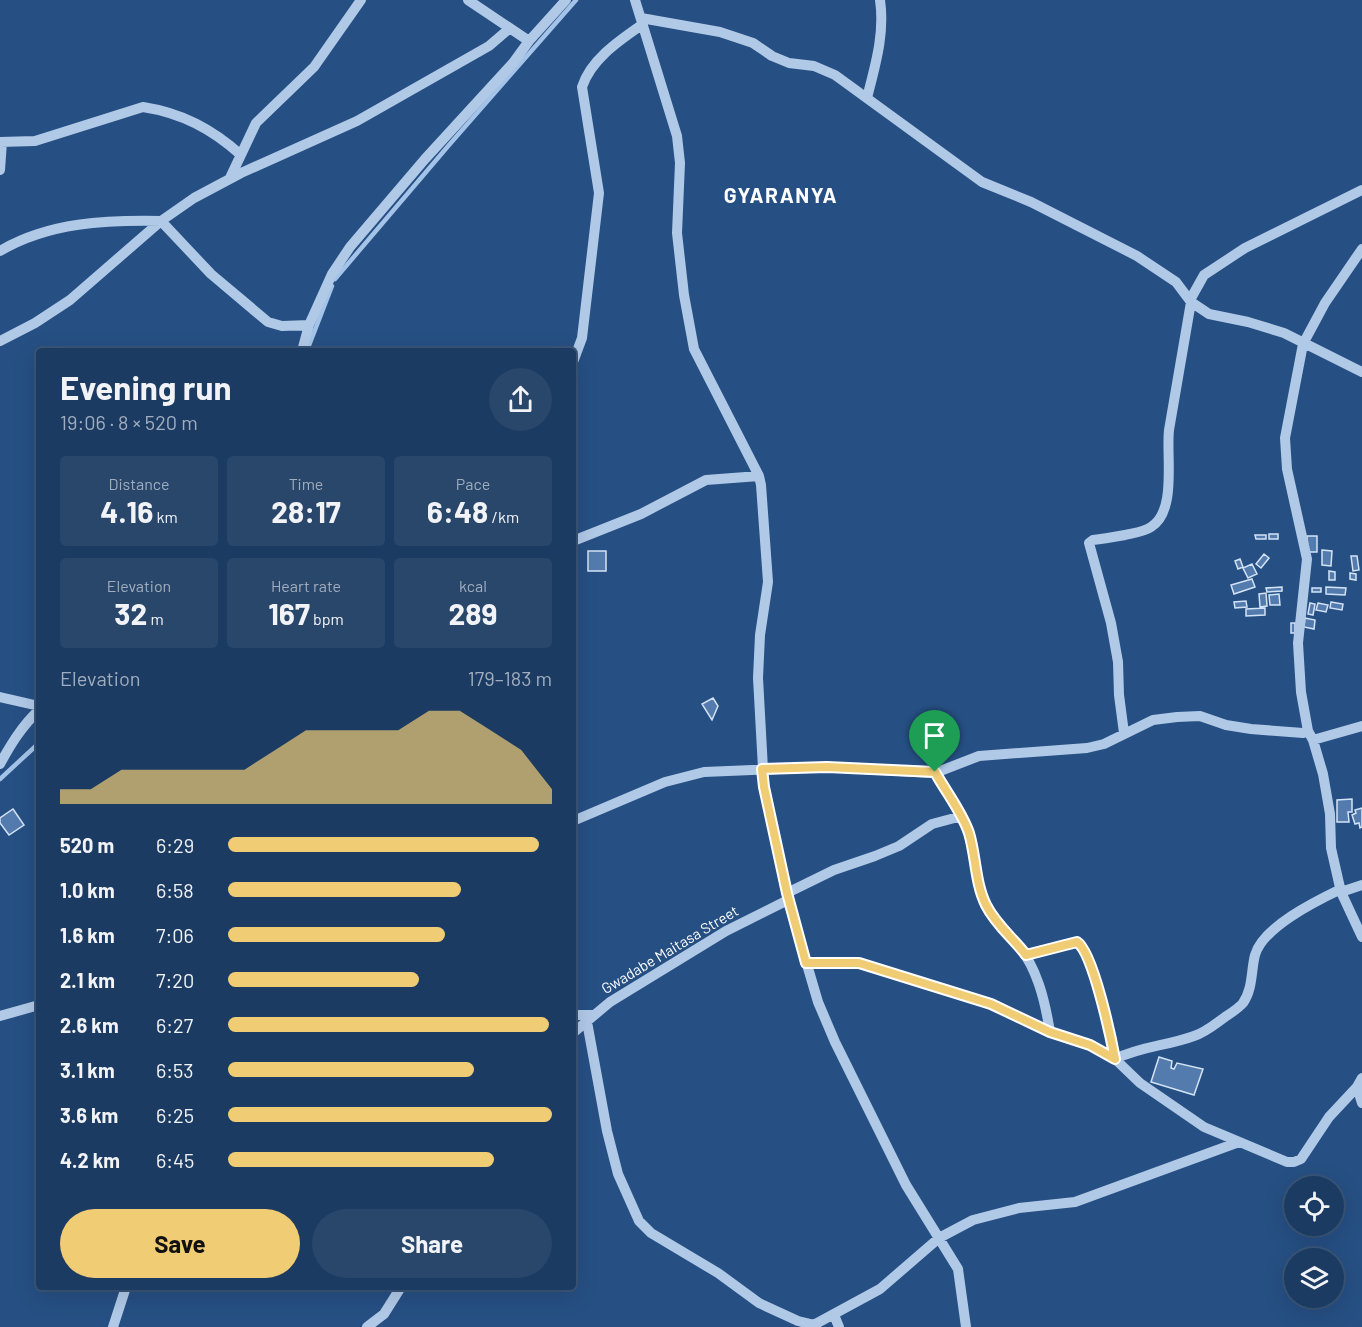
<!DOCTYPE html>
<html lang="en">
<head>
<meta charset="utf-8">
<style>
  :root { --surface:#1c3b62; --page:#29466b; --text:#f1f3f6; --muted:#a0adbe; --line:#3a5577; --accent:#f0cc75 }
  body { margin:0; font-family:Barlow,sans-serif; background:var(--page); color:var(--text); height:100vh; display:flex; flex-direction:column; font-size:22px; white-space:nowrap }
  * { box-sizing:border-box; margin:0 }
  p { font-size:20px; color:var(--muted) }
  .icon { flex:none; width:33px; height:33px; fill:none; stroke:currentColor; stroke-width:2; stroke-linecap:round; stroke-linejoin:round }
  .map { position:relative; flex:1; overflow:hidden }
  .side { position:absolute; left:36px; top:348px; width:540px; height:942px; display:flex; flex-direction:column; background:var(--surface); border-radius:6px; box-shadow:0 6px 24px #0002,0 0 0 2px var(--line) }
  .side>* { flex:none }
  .buttons { position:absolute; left:1284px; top:1176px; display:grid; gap:12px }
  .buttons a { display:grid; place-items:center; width:60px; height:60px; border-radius:50%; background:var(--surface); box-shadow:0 6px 24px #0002,0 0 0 2px var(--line); font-size:30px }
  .pin { position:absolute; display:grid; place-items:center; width:51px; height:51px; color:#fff; margin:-62px -26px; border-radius:50% 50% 50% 0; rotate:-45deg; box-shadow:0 0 6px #0007 }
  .pin .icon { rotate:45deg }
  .round { display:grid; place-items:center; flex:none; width:63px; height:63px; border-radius:32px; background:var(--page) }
  .head { display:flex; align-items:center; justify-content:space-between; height:102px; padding:0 24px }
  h1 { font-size:33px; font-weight:700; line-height:45px }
  .figures { display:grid; grid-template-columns:repeat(3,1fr); gap:9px; height:102px; padding:6px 24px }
  .figures div { display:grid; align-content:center; border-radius:6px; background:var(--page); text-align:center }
  .figures b { font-size:30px; font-weight:700 }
  .figures small { font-size:16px; font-weight:400 }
  .figures p { font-size:16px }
  .chart { height:168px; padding:12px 24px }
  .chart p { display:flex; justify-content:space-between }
  .chart svg { width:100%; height:108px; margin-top:6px; fill:var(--accent); opacity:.7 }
  .button { display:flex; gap:12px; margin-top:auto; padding:12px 24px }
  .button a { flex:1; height:69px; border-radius:36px; background:var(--accent); color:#111; font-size:24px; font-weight:700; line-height:69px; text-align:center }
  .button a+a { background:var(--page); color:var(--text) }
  ul { padding:0 24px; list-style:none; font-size:20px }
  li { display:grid; grid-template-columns:96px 72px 1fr; align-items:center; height:45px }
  li i { height:15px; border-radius:8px; background:var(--accent) }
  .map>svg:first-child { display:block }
</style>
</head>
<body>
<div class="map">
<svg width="1362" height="1327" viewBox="0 0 1362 1327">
  <rect width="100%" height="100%" fill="#264f83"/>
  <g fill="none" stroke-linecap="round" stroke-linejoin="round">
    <path stroke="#a4c3e8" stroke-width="4.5" d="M335,279l114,-134 127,-145
      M308,348l24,-62
      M0,779l39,-36"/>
  </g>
  <path fill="#537bad" stroke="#d3e3f6" stroke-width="1.5" d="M1269,534h9v5h-9z
    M1255,535h11v4h-10z
    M1307,536h10v16h-9z
    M1322,550l10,1 -1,15 -9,-1z
    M588,551h18v20h-18z
    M1264,554l5,4 -8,10 -5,-4z
    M1351,556h6l2,14 -6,1z
    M1240,559l3,8 -5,2 -3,-8z
    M1252,564l5,10 -9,4 -5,-10z
    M1329,571l6,1v8h-6z
    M1350,573l6,1v6l-6,-1z
    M1252,579l3,8 -21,7 -3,-9z
    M1282,587v4l-15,1 -1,-4z
    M1326,587l20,1 -1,7 -19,-1z
    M1312,588h9v4h-9z
    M1266,593l1,13 -7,1 -1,-13z
    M1279,594l1,11h-10l-1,-10z
    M1246,601l1,6 -12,1 -1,-6z
    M1331,602l12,2 -1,6 -12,-2z
    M1310,603l5,1 -2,11 -5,-1z
    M1318,603l10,2 -2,7 -10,-2z
    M1265,608v7l-19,1v-7z
    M1305,618l10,2 -1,9 -10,-2z
    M1291,623h4v10h-4z
    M713,698l5,8 -6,14 -10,-16z
    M1352,799v13h-4l1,10h-12v-22z
    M1362,808v19l-2,1 -1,-5 -4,1 -3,-9 4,-2 -1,-3z
    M13,809l11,16 -15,10 -9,-12v-5z
    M1159,1057l13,4 -1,7 3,1 3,-6 26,6 -9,26 -43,-13z"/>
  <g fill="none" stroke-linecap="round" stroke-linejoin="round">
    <path stroke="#b0c9e7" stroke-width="10" d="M468,0l61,41
      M635,0l42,136 3,27 -3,70 7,62 10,54 65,127 2,9 7,97 -8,53 -2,43 6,109 24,113 30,102 17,40 71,143 52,84 8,58
      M641,18l79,14 33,11 19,13 17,7 25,3 21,9 147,107 49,20 106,54 39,26 15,20 18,12 39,8 36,11 78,39
      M867,98c8,-32 18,-64 13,-98
      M0,142l35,-1 108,-34c39,6 69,22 98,48
      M0,170l2,-28
      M230,178l26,-55 58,-56 47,-67
      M1362,249l-37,54 -22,41 -18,94 2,31 20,90 -9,84 3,49 7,39 5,9 10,34 7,40 1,34 10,44 21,45
      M0,251c49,-29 106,-31 161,-30l50,53 57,48 14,4 27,-1
      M1190,300l14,-25 41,-27 117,-58
      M0,341l35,-18 35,-23 91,-79 33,-23 47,-25 116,-52 132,-75 21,-18
      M302,351l7,-26 23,-51 18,-27 75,-88 88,-96 16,-22 37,-41
      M573,362l9,-24 17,-145 -17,-106c9,-28 38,-47 61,-63
      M573,541l68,-27 65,-34 53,-4
      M0,697l39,9
      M1124,733l-5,-38 -1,-33 -7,-39 -22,-80 4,-3c10,-1 21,-3 32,-5 8,-2 19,-3 26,-8 26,-16 15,-70 18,-97l22,-128
      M1313,740l49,-14
      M0,764c11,-20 22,-38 39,-54
      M935,773c11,19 26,38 33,59 8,23 7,49 17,72 8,17 19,25 31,39 21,23 29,58 34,89
      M573,821l92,-39 39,-10 123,-5 108,6 44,-17 108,-8 17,-4 49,-24 24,-3 23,-1 26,9 25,4 52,4 5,-2
      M1341,892l21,-7
      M787,893l47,-23 41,-14 24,-10 33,-22 30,-8
      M1026,955l51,-13c16,10 34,96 38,117 27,-13 52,-13 79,-23 12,-4 21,-12 31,-19 6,-4 14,-9 18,-14 10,-14 8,-33 12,-48 8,-28 61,-54 86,-66
      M806,963h53l132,41 59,28 40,13 25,14 25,24 64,44 83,35h7l7,-3 28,-42 28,-30 5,-9
      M573,1015h21
      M0,1016l39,-11
      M587,1022l20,109 11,43 21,47 12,12 67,40 41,30 39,18 17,4
      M573,1033l37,-31 116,-71 62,-31
      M1357,1087l5,16
      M834,1315l5,12
      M113,1327l13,-40
      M367,1327l17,-13 17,-27
      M810,1327l70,-38 59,-51 34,-18 46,-12 56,-6 164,-60"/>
  </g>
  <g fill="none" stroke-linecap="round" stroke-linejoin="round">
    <g stroke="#fff" stroke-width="12">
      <path id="route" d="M827,767l108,5c11,20 27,40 34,61 7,23 6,50 17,72 10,20 27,33 40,50l51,-13c16,10 34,96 38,117l-25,-14 -40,-13 -59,-28 -132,-41h-53l-19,-70 -23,-106 -2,-18z"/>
    </g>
    <use href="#route" stroke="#f0cc75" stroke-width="8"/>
  </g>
  <g text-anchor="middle" stroke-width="4.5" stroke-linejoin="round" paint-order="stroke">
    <g font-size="15" fill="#fff" stroke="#264f83">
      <text transform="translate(670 950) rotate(-31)" y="5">Gwadabe Maitasa Street</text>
    </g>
    <g font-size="21" font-weight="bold" letter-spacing="1.5" fill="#fff" stroke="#264f83">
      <text x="781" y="203">GYARANYA</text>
    </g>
  </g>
</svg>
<div class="buttons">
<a><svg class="icon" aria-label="locate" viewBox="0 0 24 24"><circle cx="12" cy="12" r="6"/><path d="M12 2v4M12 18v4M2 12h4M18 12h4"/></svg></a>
<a><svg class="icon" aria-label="layers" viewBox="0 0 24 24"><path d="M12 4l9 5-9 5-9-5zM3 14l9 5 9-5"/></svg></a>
</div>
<div class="pin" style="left:935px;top:772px;background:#1e9e55"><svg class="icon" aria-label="arrive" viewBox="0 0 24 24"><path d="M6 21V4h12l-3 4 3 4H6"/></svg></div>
<section class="side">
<div class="head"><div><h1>Evening run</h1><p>19:06 · 8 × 520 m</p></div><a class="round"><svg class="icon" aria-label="share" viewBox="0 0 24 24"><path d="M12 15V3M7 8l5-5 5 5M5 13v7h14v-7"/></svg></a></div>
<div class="figures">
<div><p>Distance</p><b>4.16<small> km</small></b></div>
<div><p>Time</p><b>28:17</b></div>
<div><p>Pace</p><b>6:48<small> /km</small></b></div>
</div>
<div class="figures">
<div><p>Elevation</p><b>32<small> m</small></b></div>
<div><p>Heart rate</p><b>167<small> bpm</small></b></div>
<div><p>kcal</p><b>289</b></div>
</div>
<div class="chart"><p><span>Elevation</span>179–183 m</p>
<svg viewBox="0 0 160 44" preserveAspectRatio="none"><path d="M0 44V38L10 38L20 30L30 30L40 30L50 30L60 30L70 22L80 14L90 14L100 14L110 14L120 6L130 6L140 14L150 22L160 38V44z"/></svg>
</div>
<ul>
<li><b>520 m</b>6:29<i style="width:96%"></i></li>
<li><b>1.0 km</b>6:58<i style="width:72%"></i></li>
<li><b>1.6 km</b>7:06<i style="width:67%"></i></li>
<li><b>2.1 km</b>7:20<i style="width:59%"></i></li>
<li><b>2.6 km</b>6:27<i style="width:99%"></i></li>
<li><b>3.1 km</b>6:53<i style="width:76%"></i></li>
<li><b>3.6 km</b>6:25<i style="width:100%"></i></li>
<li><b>4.2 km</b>6:45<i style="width:82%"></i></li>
</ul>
<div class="button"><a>Save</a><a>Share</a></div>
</section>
</div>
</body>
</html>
